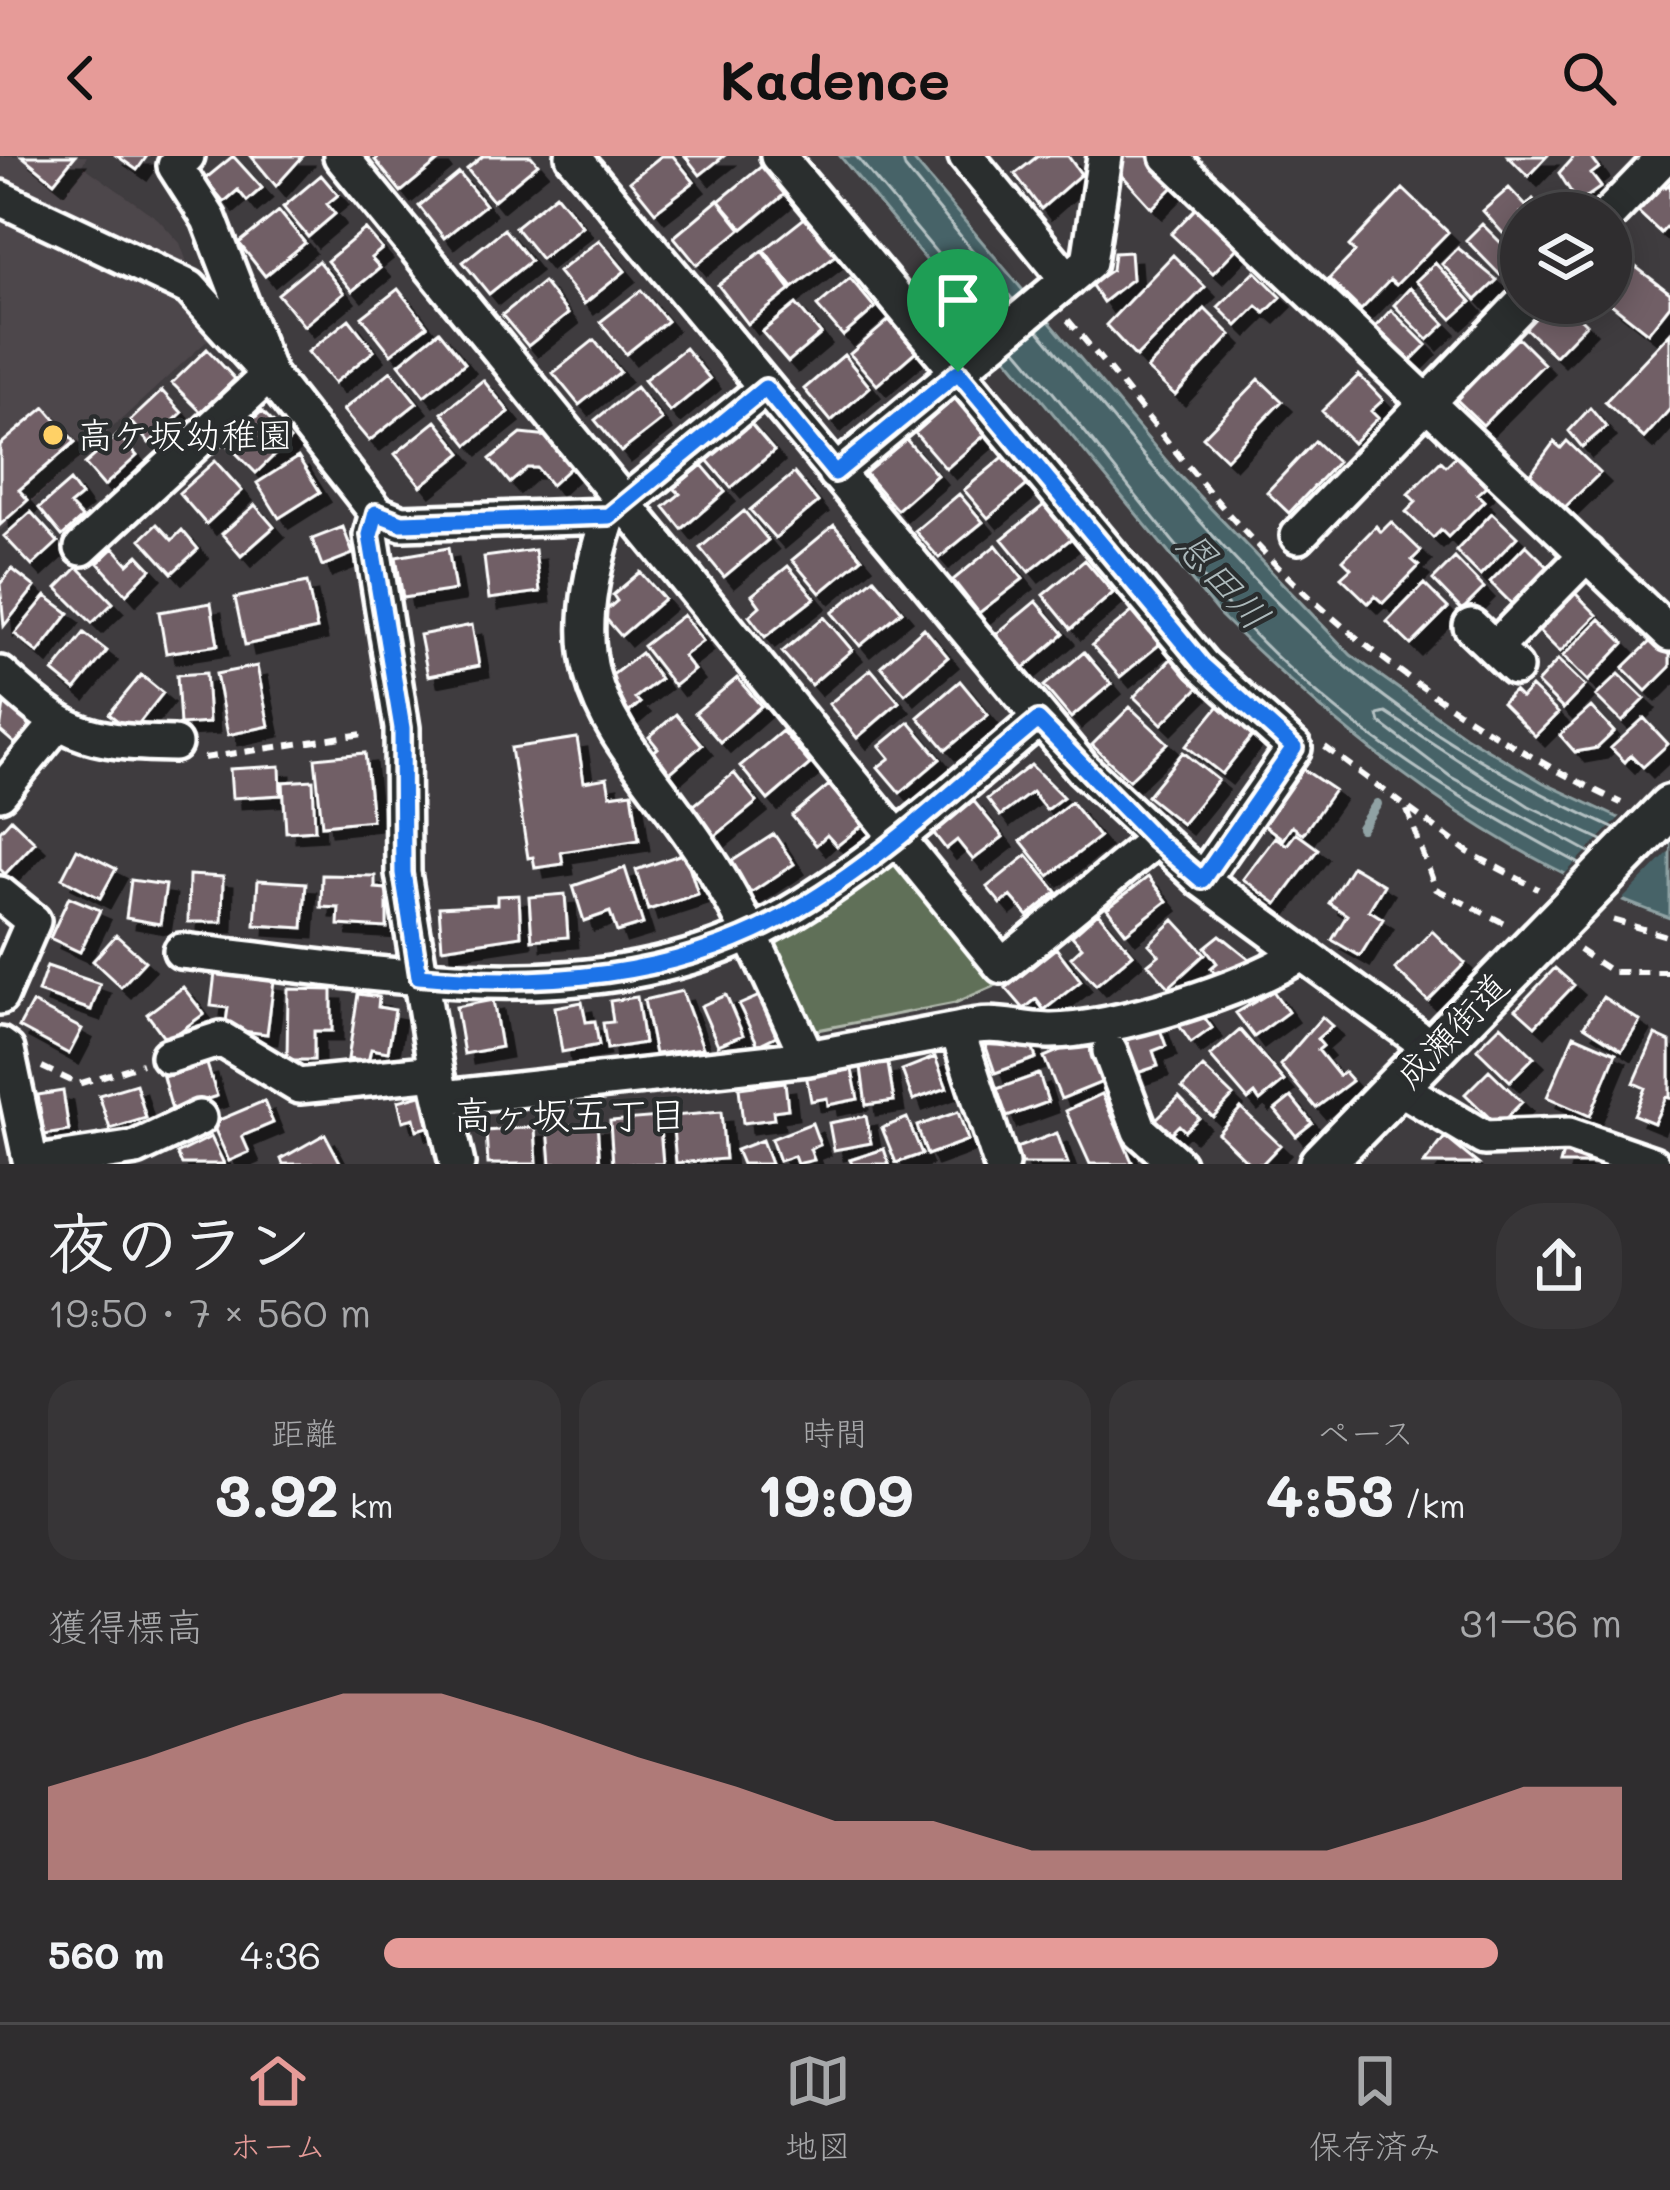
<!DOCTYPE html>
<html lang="ja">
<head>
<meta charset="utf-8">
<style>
  :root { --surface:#2f2d2f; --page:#373537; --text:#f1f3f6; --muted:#a7a8aa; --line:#4a494b; --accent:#e69b98 }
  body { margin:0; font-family:Mali,"Klee One",sans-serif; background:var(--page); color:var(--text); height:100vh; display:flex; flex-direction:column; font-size:45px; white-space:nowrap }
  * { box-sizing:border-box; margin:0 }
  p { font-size:39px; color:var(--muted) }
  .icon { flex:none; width:66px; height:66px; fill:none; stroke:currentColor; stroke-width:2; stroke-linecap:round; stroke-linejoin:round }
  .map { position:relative; height:1008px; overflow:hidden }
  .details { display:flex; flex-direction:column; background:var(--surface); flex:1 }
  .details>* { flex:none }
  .tools { position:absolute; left:1500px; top:36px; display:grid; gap:24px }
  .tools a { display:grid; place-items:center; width:132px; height:132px; border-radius:50%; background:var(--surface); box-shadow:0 6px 30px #0003,0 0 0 3px var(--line); font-size:60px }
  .pin { position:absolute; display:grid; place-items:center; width:102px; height:102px; color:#fff; margin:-123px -51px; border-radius:50% 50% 50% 0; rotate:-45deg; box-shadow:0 0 12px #0007 }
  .pin .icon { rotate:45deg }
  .round { display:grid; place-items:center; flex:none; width:126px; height:126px; border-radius:48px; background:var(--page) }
  .headline { display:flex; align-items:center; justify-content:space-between; height:204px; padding:0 48px }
  h1 { font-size:66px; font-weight:700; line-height:90px }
  .figures { display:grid; grid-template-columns:repeat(3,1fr); gap:18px; height:204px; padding:12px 48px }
  .figures div { display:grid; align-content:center; border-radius:30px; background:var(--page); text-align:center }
  .figures b { font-size:60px; font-weight:700 }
  .figures small { font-size:33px; font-weight:400 }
  .figures p { font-size:33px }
  .chart { height:336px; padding:24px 48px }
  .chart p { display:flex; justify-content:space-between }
  .chart svg { width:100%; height:216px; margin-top:12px; fill:var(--accent); opacity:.7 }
  ul { padding:0 48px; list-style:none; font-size:39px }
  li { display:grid; grid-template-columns:192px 144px 1fr; align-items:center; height:90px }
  li i { height:30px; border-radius:15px; background:var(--accent) }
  header { display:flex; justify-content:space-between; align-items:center; height:156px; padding:0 48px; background:var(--accent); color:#111; font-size:54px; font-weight:700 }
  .menu { display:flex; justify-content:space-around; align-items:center; height:168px; border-top:3px solid var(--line); background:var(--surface); font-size:33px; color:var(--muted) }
  .menu a { display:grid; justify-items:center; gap:6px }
  .menu .on { color:var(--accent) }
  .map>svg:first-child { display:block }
</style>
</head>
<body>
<header><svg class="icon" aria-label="back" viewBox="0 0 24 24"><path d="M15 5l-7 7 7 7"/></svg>Kadence<svg class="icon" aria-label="search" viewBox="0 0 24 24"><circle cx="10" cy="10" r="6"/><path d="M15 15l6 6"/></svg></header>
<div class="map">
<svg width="1670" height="1008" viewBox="0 0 1670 1008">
  <defs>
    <filter id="shadow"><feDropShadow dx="10" dy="10" stdDeviation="0" flood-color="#0009"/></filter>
  </defs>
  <rect width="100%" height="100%" fill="#3f3c3f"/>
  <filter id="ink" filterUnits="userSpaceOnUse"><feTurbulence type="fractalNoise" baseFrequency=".00833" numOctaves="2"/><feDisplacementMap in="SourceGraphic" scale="24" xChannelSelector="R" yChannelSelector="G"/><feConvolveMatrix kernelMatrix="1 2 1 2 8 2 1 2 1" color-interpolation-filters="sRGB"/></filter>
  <g filter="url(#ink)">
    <path fill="#4e464b" d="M0,0h87l-5,9 76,54 22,24 8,22 -188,-90z
      M0,61l178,86 32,35 -210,193z"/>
    <path fill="#617058" stroke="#b0b8ac" stroke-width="3" d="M896,702l103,126 -44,19 -143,28 -42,-83z"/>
    <path fill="#466468" stroke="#90a2a4" stroke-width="3" d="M840,0h70l265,315 176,184 114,81 79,47 126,59v76c-173,-59 -321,-176 -450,-303z"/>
    <path fill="#3f3c3f" d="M1623,658l47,21v16l-52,53 -55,-28z"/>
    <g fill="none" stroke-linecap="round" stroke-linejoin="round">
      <path stroke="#b5c1c3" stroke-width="3" d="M856,0l135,162
        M902,0l3,12 108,132
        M1038,174c96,113 190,235 303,332 81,70 178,123 274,167
        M1016,192c72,84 137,174 210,256 98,112 224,192 354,260
        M1591,697l-140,-76 -71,-54 -2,-8 8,-2 143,93 75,35"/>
      <path stroke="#90a2a4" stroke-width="10" d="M1361,672l16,-24"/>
    </g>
    <path fill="#715f66" stroke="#fff" stroke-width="3" filter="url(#shadow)" d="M22,0h53l-21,26z
      M117,0h30l-10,14z
      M233,0l29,32 -15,13 -9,-11 -14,12 -19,-23z
      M251,0h52l-27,30z
      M380,0h59l2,3 -40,33 -26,-32z
      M483,0h48l7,8 -45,37 -26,-32z
      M661,0h12l21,26 -39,30 -25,-31z
      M685,0h39l-24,19z
      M1038,0h30l13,18 -40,35 -26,-35z
      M1124,0h23l29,28 -24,24 -31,-34z
      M1508,0h39l-19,20z
      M1574,0h16l9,12 -8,6 10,13 -23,16 -19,-30z
      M763,9l23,28 -43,36 -24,-28z
      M459,17l26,32 -41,33 -25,-32z
      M321,19l17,20 -11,9 8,10 -27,23 -25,-30z
      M1661,26l5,5 4,-4v40l-9,10 -26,-24z
      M1509,32l17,18 7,-7 11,13 -23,1v30l-5,5 -33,-37z
      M1403,33l45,43 -52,53 -6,-5 -29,30 -32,-31 26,-27 -6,-6z
      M556,38l26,32 -41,33 -26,-32z
      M718,44l23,29 -44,36 -23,-28z
      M1196,52l42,39 -25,26 -42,-39z
      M279,55l26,32 -40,33 -26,-33z
      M807,60l30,38 -44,34 -29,-38z
      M1482,68l35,35 -17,16 -34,-35z
      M365,73l17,20 -11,9 9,10 -28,23 -25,-30z
      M504,73l26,32 -41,33 -26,-32z
      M599,84l26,31 -41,33 -26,-32z
      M1458,92l39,32 -21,20 -34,-36z
      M1611,92l59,45v12l-22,28 -38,-30z
      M762,95l29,39 -43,34 -30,-39z
      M1130,96l2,27 -29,23 -12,-18 21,-14 2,-17z
      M1173,99l32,32 -69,70 -30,-32z
      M318,105l26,32 -40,33 -26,-32z
      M1435,107l36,39 -19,17 -36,-38z
      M1255,115l26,26 -16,16 -8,-7 -20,20 -19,-19z
      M850,122l25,30 -32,28 -26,-30z
      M543,126l25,32 -40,32 -26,-31z
      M1410,132l35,36 -17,16 -34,-35z
      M398,133l29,37 -36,28 -29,-37z
      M641,134l26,31 -41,33 -26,-32z
      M1542,147h22l22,21 -31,32 -34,-32z
      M796,148l25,30 -33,28 -26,-30z
      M1205,153l26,26 -56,60 -28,-26z
      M1391,154l35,35 -17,17 -34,-35z
      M349,163l25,32 -40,32 -26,-31z
      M889,164l27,31 -39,34 -27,-31z
      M439,175l26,32 -41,33 -25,-32z
      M1670,177v76l-26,29 -39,-36z
      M1518,182l26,26 -61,61 -27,-26z
      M594,184l26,32 -41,33 -26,-32z
      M685,192l25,31 -40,33 -26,-32z
      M207,193l28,30 -34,33 -29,-29z
      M844,199l26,32 -39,34 -27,-32z
      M391,215l26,32 -48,38 -26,-31z
      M1359,219l24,25 -12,11 7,7 -25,25 -31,-32z
      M1259,223l23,22 -56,58 -23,-22z
      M483,224l26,32 -41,33 -26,-32z
      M636,231l26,33 -41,32 -26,-32z
      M162,235l20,22 -33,30 -19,-22z
      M955,242l31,36 -40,35 -31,-36z
      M45,251l30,35 -56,48 9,10 -28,25v-80z
      M1590,252l16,19 -24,20 -13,-16z
      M262,255l28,29 -34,33 -29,-29z
      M436,265l26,32 -41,33 -26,-32z
      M750,267l24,28 -43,37 -24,-28z
      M521,278l28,3 24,28 -22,20 -14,-17h-10l-17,15 -20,-24z
      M118,279l19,21 -33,30 -19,-22z
      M906,283l31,36 -40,35 -32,-37z
      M1315,285l22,21 -48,51 -22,-21z
      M1567,285l33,32 -37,36 -34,-33 25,-34 7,6z
      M1008,297l24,28 -44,37 -24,-28z
      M1456,300l30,30 -9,8 7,7 -36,36 -7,-7 -8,8 -27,-26 10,-10 -8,-8 33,-33 5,5z
      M298,301l22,35 -41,26 -22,-35z
      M215,305l27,30 -36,33 -27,-31z
      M702,309l23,27 -43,37 -18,-22 16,-13 -6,-6z
      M794,317l24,29 -43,36 -25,-28z
      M70,325l11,15 -11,9 12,13 -20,18 -23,-28z
      M959,338l24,28 -44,36 -24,-27z
      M1045,348l27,34 -43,34 -27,-33z
      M255,349l19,22 -33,29 -19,-22z
      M744,355l24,29 -44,37 -24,-29z
      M31,356l27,30 -26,24 -28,-30z
      M1492,357l25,24 -37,38 -24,-24z
      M1391,366l30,29 -9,9 7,6 -36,37 -8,-7 -7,7 -27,-26 10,-9 -8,-8 33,-34 5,6z
      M157,368l15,16 10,-10 16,19 -26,24 -31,-34z
      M834,369l28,33 -42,35 -28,-33z
      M343,371l10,27 -31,12 -10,-27z
      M996,389l27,34 -44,34 -26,-33z
      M1526,389l24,24 -36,37 -24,-24z
      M114,392l14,16 10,-9 13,14 -25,25 -28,-31z
      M448,392l7,42 -52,8 -7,-41z
      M535,394l5,42 -51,7 -5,-42z
      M1455,402l29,30 -22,22 -29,-30z
      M1085,404l28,33 -42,36 -28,-34z
      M788,410l27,32 -50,39 -16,-21 11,-10 -8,-11z
      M78,411l35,36 -21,20 -35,-35z
      M12,413l23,18 -31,39 -4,-42z
      M640,416l24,27 -43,37 -19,-22 15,-13 -4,-6z
      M874,422l28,33 -42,35 -28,-33z
      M307,426l10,47 -72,16 -10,-47z
      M1424,428l24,24 -37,37 -24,-23z
      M1573,435l24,24 -37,37 -24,-24z
      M46,440l23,17 -31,40 -23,-19z
      M1036,445l28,33 -42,36 -28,-34z
      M211,447l7,42 -52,8 -7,-41z
      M1133,455l27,33 -40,33 -28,-32z
      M683,459l20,26 -20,15 11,14 -20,16 -31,-40z
      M824,461l28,33 -41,35 -29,-33z
      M1600,463l24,24 -36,38 -25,-25z
      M472,469l7,41 -51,10 -8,-41z
      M924,472l24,29 -43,37 -24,-28z
      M84,477l23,18 -32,39 -22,-18z
      M1654,482l16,17v12l-24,24 -23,-23z
      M1084,496l27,32 -40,34 -27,-32z
      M641,497l19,26 -25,19 5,5 -13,11 -25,-31z
      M1172,502l28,28 -38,38 -28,-27z
      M1558,504l27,26 -22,23 -26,-26z
      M257,510l12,60 -41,9 -12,-61z
      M871,513l28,33 -42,36 -28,-34z
      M206,517l3,50 -29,2 -3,-50z
      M1619,518l26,25 -23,23 -26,-26z
      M141,519l22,18 -31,39 -23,-18z
      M737,522l24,28 -41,36 -25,-29z
      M960,525l28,34 -42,35 -28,-33z
      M1531,531l27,26 -23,23 -33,-33 12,-12 7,7z
      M5,541l28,26 -18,21 -15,-13z
      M1222,546l35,28 -35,44 -36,-28z
      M1130,551l38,36 -39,37 -37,-35z
      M1591,551l23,25 -17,16 -22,4 -15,-17z
      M676,558l26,31 -38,33 -18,-20 12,-10 -9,-11z
      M1644,562l24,26 -25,23 -12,-12 -6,7 -14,-14z
      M909,566l31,37 -40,34 -22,-26 12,-9 -10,-12z
      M782,575l28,33 -42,36 -28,-34z
      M577,582l7,44 23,-4 3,17 22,-3 7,48 -78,12 2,12 -28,4 -2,-11 -5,1 -17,-110z
      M1183,596l35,28 -36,44 -35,-28z
      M365,597l7,67 -50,5 -7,-67z
      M1031,609l32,32 -17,13 -14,-18 -32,24 -13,-17z
      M280,610l1,29 -49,3 -2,-29z
      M1300,611l34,23 -31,44 -11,-8 -9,13 -22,-16z
      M734,617l23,29 -44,36 -24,-29z
      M313,624l2,50 -29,2 -3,-50z
      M829,629l34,40 -26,21 -10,-11 -11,10 -24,-29z
      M972,643l31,38 -30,23 -16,-20 -11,9 -14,-18z
      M1071,646l28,35 -50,39 -28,-35z
      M11,663l24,23 -30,32 -5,-5v-38z
      M1296,677l22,16 -41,55 -34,-25 32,-42 12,8z
      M774,678l20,30 -48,32 -20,-31z
      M77,693l39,20 -16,29 -38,-20z
      M685,697l13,41 -50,16 -12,-40z
      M1027,699l30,37 -29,24 -17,-20 -10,8 -14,-17z
      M1352,710l32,19 -15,25 14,9 -23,37 -28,-16 15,-25 -18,-12z
      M625,712l18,56 -26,8 -7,-20 -26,9 -11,-35z
      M189,719l34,2 -1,45h-34z
      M322,719l53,1v12l12,1v39l-49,-3 1,-17 -18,-1z
      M1148,721l19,24 -41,32 -19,-25z
      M131,724l35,5 -6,39 -34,-6z
      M258,724l48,3 -3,45 -48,-3z
      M565,738l3,43 -36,3 -3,-43z
      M519,739l2,41 -79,12 -3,-41 58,-3v-8z
      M69,741l31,13 -20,42 -30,-14z
      M1098,757l35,41 -37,31 -25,-28 11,-10 -10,-11z
      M1174,764l31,34 -36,33 -21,-23 11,-9 -10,-11z
      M1432,775l33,32 -37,38 -33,-32z
      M116,779l29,26 -24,26 -28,-26z
      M1220,779l30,24 -2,9 -29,11 -8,-11 6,-5 -12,-16z
      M1056,792l25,33 -37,29 -8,-11 -12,10 -18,-21z
      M47,810l53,18 -9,26 -53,-18z
      M1555,812l19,17 -39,41 -19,-17z
      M215,817l59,8 -7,53 -42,-5 3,-21 -17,-2z
      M183,831l21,27 -37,27 -20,-27z
      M288,833l44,1v41h-18v29h-27z
      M682,835l21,57 -48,6 -11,-54z
      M1273,835l15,21 -34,25 -18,-24z
      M358,838l21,3 -1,10 17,3 -7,42 -17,-3 -3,13 -20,-3z
      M764,838l18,39 -24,12 -19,-40z
      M726,839l17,40 -25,10 -17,-39z
      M637,841l7,46 -37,6 -4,-26 10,-1 -3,-21z
      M1603,841l37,24 -18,29 -38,-24z
      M493,844l8,47 -37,7 -8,-47z
      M582,846l4,20 9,-1 4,24 -37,7 -7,-45z
      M32,847l50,26 -13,25 -50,-27z
      M1198,853l14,19 -21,15 -13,-19z
      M1322,861l10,9 -15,13 6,7 -5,4 21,26 5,-4 8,9 -36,27 -36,-43z
      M1158,868l8,22 -13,5 5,15 -21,7 -13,-36z
      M1501,869l33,32 -24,24 -33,-32z
      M1026,874l10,28 -41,15 -10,-29z
      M1240,874l44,51 -24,20 -5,-7 -7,6 -38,-44z
      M1574,879l42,18 -26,63 -43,-19z
      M1655,879l15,7v56l-4,-1 -12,26 -20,-8 11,-27 -11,-5z
      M1088,882l17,43 -44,18 -17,-42z
      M935,901l12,31 -34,12 -11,-30z
      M207,908l10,32 -45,14 -9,-33z
      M888,908l6,37 -28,4 -5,-38z
      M851,909l7,34 -30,6 -1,-7 -16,3 -5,-27z
      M1203,911l30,29 -20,21 -31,-29z
      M1489,914l33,32 -24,24 -33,-32z
      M1039,918l9,28 -41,15 -10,-28z
      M785,926l3,27 -15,2 1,8 -31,4 -4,-35z
      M136,928l10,34 -36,11 -11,-34z
      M63,935l6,40 -25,4 -6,-40z
      M428,937l8,32 -19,5 -3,-12 -11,3 -5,-20z
      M1102,938l31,70h-43l-24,-53z
      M1179,941l20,21 -14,13 -6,-6 -11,11 -15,-14z
      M1291,941l21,26 -16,13 -21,-26z
      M264,945l9,22 -31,13 7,16 -20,9 -17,-38z
      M1241,952l39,37 -18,19h-12l-32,-31z
      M721,956l4,47 -49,4 -4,-47z
      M958,956l10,28 -41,15 -10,-29z
      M866,960l5,27 -37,7 -5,-27z
      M659,961l4,47h-50l-3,-43z
      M907,962l15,36 -26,9 -14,-35z
      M597,967l3,41h-49l-3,-37z
      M812,967l8,22 -10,4 4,11 -17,4 -3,-8 -15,5 -8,-22z
      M535,971l2,37h-49l-2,-33z
      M1057,977l11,31h-47l-5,-16z
      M325,978l16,30h-58l-2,-5z
      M211,981l13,27h-42l-5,-10z
      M1445,981l33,27h-54z
      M762,984l9,24h-29l-6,-14z
      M884,993l5,15h-37l-2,-4z
      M1563,997l37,11h-40z"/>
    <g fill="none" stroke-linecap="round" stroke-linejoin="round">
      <g stroke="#fff" stroke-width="42">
        <path id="minor" d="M187,0l-12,10 34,53 60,156 108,138 -6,22 31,193 1,145 33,199 21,92
          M341,0l661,810 153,-126
          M573,0l510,613 119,111 231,169
          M778,0l424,509 92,83 -92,132
          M966,0l102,124
          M1168,0l502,478
          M0,42l190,90 79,87 -187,173
          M1610,57l55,-57
          M835,317l254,-211 16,-106
          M377,357l25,10 207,-7 156,-128
          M609,360c-62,186 16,212 105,353 37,60 64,125 94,189
          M1298,380l225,-233
          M1471,470l44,42
          M1495,492l92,-94
          M0,518c67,61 82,68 174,70
          M0,637l56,-68
          M0,738l33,27 -33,76
          M181,795c198,21 423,71 606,-36 91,-54 170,-127 251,-195
          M957,874c43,-11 52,0 92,1 62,1 201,-43 252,-77
          M0,889l7,5 24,114
          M1110,895l30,80 37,33
          M168,900l53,-17 78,47 137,-14
          M1397,930l87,52 85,-3 84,29
          M443,942l365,-40 149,-28 44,134
          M31,1008l105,-16 63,-30"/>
      </g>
      <g stroke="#fff" stroke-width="51">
        <path id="major" d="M1321,1008l349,-357"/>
      </g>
      <path stroke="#fff" stroke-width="6" stroke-dasharray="12 9" stroke-linecap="butt" d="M1068,164c76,89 148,190 234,270 93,87 206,159 319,213
        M1325,591l143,105 70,37
        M204,602l165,-25
        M1407,654l29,79 68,34
        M1613,764l57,17
        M1579,794l33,22h58
        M42,911l36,17 64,-20"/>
      <use href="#minor" stroke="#2a2d2e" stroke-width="33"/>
      <use href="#major" stroke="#2a2d2e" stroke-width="42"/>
    </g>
  </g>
  <g fill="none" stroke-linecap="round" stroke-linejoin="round" filter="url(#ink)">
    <g stroke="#fff" stroke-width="24">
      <path id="route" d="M958,216l244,293 92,83 -92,132 -47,-40 -117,-120c-81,67 -161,145 -253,196 -112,62 -242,71 -366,60l-16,-103 -1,-145 -32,-193 6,-22 26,10 207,-7 156,-128 70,85z"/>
    </g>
    <use href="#route" stroke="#1a73e8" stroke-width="15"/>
  </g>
  <circle fill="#ffd166" stroke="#2a2d2e" stroke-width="4.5" cx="53" cy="279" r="12"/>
  <g text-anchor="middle" stroke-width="9" stroke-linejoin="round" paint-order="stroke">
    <g font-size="36" fill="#fff" stroke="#2a2d2e" text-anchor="start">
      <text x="77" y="292">高ケ坂幼稚園</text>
    </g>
    <g font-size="36" fill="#fff" stroke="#2a2d2e">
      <text transform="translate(1452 874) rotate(-46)" y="13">成瀬街道</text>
    </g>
    <g font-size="39" font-style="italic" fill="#acb9bb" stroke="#2a2d2e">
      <text transform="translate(1223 424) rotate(48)" y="14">恩田川</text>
    </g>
    <g font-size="39" fill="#fff" stroke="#2a2d2e">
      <text x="570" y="973">高ヶ坂五丁目</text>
    </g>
  </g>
</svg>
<div class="tools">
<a><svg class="icon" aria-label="layers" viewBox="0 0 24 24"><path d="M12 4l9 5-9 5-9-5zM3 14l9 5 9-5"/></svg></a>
</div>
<div class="pin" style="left:958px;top:216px;background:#1e9e55"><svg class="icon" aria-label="arrive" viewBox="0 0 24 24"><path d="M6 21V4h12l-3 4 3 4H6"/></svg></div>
</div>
<section class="details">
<div class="headline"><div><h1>夜のラン</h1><p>19:50 · 7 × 560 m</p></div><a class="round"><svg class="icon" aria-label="share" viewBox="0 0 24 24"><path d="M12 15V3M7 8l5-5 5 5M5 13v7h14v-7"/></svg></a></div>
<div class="figures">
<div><p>距離</p><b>3.92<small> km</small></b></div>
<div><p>時間</p><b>19:09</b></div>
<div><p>ペース</p><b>4:53<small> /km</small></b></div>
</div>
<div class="chart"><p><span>獲得標高</span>31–36 m</p>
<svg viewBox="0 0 160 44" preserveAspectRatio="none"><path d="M0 44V25L10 19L20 12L30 6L40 6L50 12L60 19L70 25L80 32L90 32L100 38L110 38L120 38L130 38L140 32L150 25L160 25V44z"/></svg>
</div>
<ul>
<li><b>560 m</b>4:36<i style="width:90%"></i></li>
</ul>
</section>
<nav class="menu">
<a class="on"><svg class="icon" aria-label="home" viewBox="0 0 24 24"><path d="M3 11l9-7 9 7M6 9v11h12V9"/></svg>ホーム</a>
<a><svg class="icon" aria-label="map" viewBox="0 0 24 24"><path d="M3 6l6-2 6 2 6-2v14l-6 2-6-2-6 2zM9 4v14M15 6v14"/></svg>地図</a>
<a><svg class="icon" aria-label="saved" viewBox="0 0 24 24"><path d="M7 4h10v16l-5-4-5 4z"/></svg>保存済み</a>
</nav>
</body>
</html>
